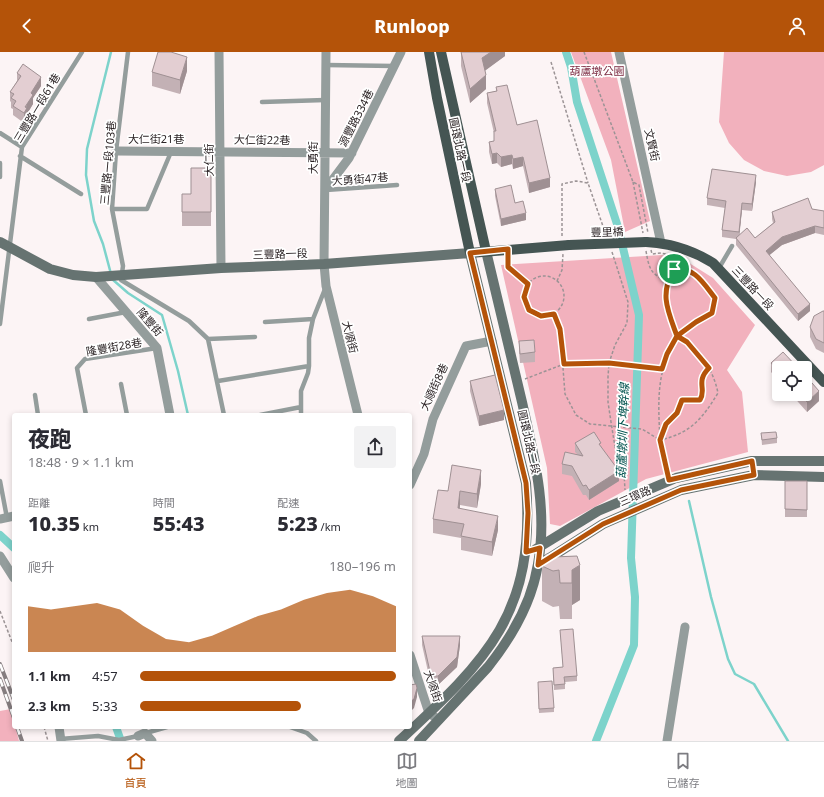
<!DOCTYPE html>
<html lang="zh-TW">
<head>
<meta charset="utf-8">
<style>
  :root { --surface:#fff; --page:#f2f2f3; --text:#2b2b33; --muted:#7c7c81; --line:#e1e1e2; --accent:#b45309 }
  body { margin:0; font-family:"Noto Sans","Noto Sans TC",sans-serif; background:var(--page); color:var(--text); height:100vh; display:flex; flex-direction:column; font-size:15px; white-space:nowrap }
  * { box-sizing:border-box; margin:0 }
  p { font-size:13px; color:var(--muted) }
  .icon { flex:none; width:22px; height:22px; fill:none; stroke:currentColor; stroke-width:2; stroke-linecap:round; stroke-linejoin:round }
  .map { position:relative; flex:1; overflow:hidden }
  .details { position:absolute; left:12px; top:361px; width:400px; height:316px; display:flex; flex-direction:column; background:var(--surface); border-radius:4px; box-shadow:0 2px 6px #0003 }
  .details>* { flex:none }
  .tools { position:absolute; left:772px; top:309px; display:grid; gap:8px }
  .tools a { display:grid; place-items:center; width:40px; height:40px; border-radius:4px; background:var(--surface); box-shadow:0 2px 6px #0003; font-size:20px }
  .pin { position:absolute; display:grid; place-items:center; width:34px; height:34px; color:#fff; margin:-17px; border:2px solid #fff; border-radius:50%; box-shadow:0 1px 4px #0007 }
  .round { display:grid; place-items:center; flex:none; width:42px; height:42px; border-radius:4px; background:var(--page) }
  .headline { display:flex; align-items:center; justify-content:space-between; height:68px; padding:0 16px }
  h1 { font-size:22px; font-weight:800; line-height:30px }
  .metrics { display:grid; grid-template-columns:repeat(3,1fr); gap:6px; height:68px; padding:4px 16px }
  .metrics div { display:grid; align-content:center }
  .metrics b { font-size:20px; font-weight:800 }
  .metrics small { font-size:11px; font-weight:400 }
  .metrics p { font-size:11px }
  .chart { height:112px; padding:8px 16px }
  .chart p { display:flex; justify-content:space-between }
  .chart svg { width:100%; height:72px; margin-top:4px; fill:var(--accent); opacity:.7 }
  ul { padding:0 16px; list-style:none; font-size:13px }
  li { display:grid; grid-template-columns:64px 48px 1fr; align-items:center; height:30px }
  li i { height:10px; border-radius:5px; background:var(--accent) }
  header { display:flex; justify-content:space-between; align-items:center; height:52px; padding:0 16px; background:var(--accent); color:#fff; font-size:18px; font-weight:800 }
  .menu { display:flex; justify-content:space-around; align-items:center; height:56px; border-top:1px solid var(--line); background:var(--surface); font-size:11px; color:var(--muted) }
  .menu a { display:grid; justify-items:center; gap:2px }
  .menu .on { color:var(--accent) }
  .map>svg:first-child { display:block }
</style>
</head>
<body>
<header><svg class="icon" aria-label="back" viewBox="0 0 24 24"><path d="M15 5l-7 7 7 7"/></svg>Runloop<svg class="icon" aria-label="person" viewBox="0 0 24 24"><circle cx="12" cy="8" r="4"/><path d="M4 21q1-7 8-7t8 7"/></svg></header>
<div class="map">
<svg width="824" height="689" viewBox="0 0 824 689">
  <rect width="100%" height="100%" fill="#fcf4f5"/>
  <path fill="#f2b1bd" d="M571,0h40l39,169 -25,11 -14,-72z
    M724,0h100v113l-13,7 -24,4 -23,-5 -20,-11 -15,-17 -10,-21z
    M662,203l24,6 27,17 42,47 -28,45 15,22 6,60 -102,27 -86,47 -10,-2 -3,-56 -46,-203z
    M11,657l8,32h-19v-30z"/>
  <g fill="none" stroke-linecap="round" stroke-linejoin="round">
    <path stroke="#7dd3cb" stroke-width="2.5" d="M111,222l-8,-30 -9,-23 -8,-46 1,-26 24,-97
      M112,227l16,14 34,22 16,56 10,44
      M689,449l22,96 17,62 7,15 19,10 34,57"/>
    <path stroke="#7dd3cb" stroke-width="8" d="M566,0l5,15 6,35 41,125 21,88 -8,243 4,39 -1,48 -38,96
      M0,483l14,13
      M116,675l5,14"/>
    <path stroke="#9b9395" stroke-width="1.5" stroke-dasharray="3 2" stroke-linecap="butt" d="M584,0l49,130 6,3 9,48
      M551,10l37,121
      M633,130l10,51
      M562,184v-52l14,-3 12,2 18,52
      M651,198l1,4 9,-1 13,3 -5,12 5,1
      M646,199c3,17 4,23 21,30
      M612,200l16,50 -1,21 -12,22 -6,18 -1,14v25l3,20 5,31 8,20 1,17
      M508,207v8l20,17
      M682,216l17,9 16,21 -3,15 -16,9 -19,14c-9,-25 -18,-42 -3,-67z
      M524 244a20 20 0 1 1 40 0a20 20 0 1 1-40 0Z
      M557,229l5,-11 1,-16
      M554,262l6,15 5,65 11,21 14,9 52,5 18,11
      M525,327l39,-15 45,-1 53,6
      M661,386l5,-14 11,-11 5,-13h18c7,-11 -5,-18 9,-32
      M660,388c-2,-40 -4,-68 17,-104 22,14 36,32 41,57 -16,26 -27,40 -58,47l7,33
      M0,559l14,36
      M44,675l4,14"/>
    <path stroke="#949d9c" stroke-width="4.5" d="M128,0l-12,99 -4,58 11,57 -2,14 68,41 19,18 16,76
      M326,13l68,1
      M262,50l63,-2
      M0,81l22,14
      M20,104l61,38
      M0,111v14
      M326,138l71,-5
      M112,157h35l24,-57
      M719,216l13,-22
      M89,267l37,-7
      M265,270l48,-3
      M0,272l22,-177 60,-95
      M208,287l47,-2
      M218,329l91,-15
      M121,332l6,31
      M35,343l3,20
      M86,363l-9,-47 8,-9 72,-11
      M260,363l41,-8
      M301,363v-24l7,-18 1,-7v-28l4,-19 12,-30
      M0,429l7,37
      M290,675l17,6 9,8
      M146,681l21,-6
      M60,687l38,-3 21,4 19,-4"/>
    <path stroke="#949d9c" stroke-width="9" d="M219,0l2,216
      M326,0l-2,212 2,22 32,129
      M619,0l42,191
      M116,99l236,2
      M325,138l24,-32 52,-106
      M96,225l61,71 13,67
      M410,433l14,-31 9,-35 33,-73 26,-5
      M0,467l14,-3
      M0,504l14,22
      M410,603l19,58 10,7
      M59,675l2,14
      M138,684l7,-3 7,8
      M667,689l18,-114"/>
    <path stroke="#667371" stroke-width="10" d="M0,190l50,27 23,6 23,2 125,-9 103,-4 146,-11 56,230c10,130 -38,176 -127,258
      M536,497l62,-38 78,-33 76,-17h72
      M540,512l63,-40 78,-34 73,-15 70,2
      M419,689l69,-74c23,-29 44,-65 50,-103 10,-55 -4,-108 -16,-162 -12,-50 -24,-100 -36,-151"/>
    <path stroke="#455553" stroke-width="10" d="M429,0l8,46 33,155 99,-8
      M441,0l45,199
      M646,190c25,1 46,8 67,21l111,119"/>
    <g stroke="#857d7f" stroke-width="4">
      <path id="rail" d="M0,612l14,36
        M0,627l14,39
        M17,675l5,14"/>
    </g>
    <use href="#rail" stroke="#fff" stroke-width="2.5" stroke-dasharray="8" stroke-linecap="butt"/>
    <path stroke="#455553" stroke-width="10" d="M569,193l77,-3"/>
  </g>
  <path fill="#c3b1b5" d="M461,0h44v4l-20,14 1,19 -16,14 -9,-37z
    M187,19l-7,23 -28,-8v-14z
    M17,21l24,13 -8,12v6l-6,10v4l-3,5 -11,-8v-6l-2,-1v-6l-1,-1v-9l7,-11z
    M496,35l21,38 33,62 -21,6 -6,-27 -10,3 -1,-5 -11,3 -4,-4 -5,1 -3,-12v-10l5,-1v-8l-7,-30v-10l9,-2z
    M211,116v58h-29v-32h9z
    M756,130l-4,29 -10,-1 -3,25 16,3 18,-15 -1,-4v-7l40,-3 12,2v24l-9,-2 -33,12 -13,10 41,56 -12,10 -62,-76v-6l-14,-2v-7l3,-22 -18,-3v-7z
    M495,137l20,14 11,17 -25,6 -6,-30z
    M824,259v42l-8,-4 -6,-12v-10z
    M519,289l16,11v10l-15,1 -1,-12z
    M771,311l8,5v13l-8,-9z
    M470,329l34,39 -25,6 -9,-35z
    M791,342h14l14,7 -12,11z
    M761,381l16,5v5l-15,2z
    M575,391l26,3 18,35 -30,19 -3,-5h-3l-11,-19 -10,-2v-10l15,-10 -2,-2z
    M785,429h22v36h-22z
    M481,432l-4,24 -17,-3v3l38,22 -6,26 -31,-6v-12l-28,-5v-14l15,-28z
    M577,504l3,44 -8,5v14h-12l-1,-13 -6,1 -11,-6v-35l12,-9z
    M560,578l17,46v5l-12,1v7l-11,1 -1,-22 10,-1z
    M422,584l38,9 -3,22 -19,18h-7l-9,-40z
    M538,635l16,21v4l-15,1z"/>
  <path fill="#9f9093" d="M491,0h14v4l-23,17v-15z
    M187,5v14l-7,23v-14z
    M486,23v14l-16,14v-14z
    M41,25v9l-8,12v6l-6,10v4l-3,5v-10l7,-20z
    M497,101v10l-5,1v-10z
    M512,103v9l-11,3v-10z
    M523,105v9l-10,3v-10z
    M756,123v7l-4,29v-7z
    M550,126v9l-21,6v-10z
    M742,151v7l-3,29v-7z
    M526,161v7l-25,6v-7z
    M815,174v7l-33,12 -16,13v-7l16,-14z
    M810,252v7l-12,10v-7z
    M819,339v10l-12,11v-10z
    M504,358v10l-25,6v-10z
    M481,418v14l-4,24v-14z
    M619,419v10l-30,19v-10z
    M460,439v14l-2,17v-14z
    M498,464v14l-6,26v-14z
    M580,513v35l-8,5v-35z
    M460,584v9l-3,22 -19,18v-9z
    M417,636v9l-3,11 -4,4v-10z"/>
  <path fill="#e3ced2" stroke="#9f9093" d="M158,0h13l16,5 -7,23 -28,-8z
    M461,0h30l-9,6 4,17 -16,14z
    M23,12l18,13 -10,16 2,2 -8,12 2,1 -3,5 -11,-7 3,-5 -5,-3 3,-4 -4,-2 11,-16 -4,-3z
    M507,33l10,40 20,-5 13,58 -21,5 -6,-26 -10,2 -1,-4 -11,2 -4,-4 -5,1 -3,-12 5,-1v-10h2l-9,-38 10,-2 -1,-4z
    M191,116h20v44h-29v-18h9z
    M712,117l44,6 -4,29 -10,-1 -3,29 -17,-2 4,-29 -19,-3z
    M511,133l4,18 8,-2 3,12 -25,6 -6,-30z
    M808,146l4,11 12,2v17l-9,-2 -33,11 -16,14 44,53 -12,10 -62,-76 11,-10 8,10 20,-16 -3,-10z
    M823,259h1v32l-8,-4 -6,-12 4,-11z
    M534,288l1,12 -15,2 -1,-13z
    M783,300l15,16h-19v4l-8,-9z
    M495,323l9,35 -25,6 -9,-35z
    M805,323l14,16 -12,11 -8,-8h6z
    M594,380l7,11 -2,1 20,27 -30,19 -3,-5 -3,1 -11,-20 -10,-2 3,-12 18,4 -8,-13z
    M776,380l1,6 -15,2 -1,-7z
    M452,413l29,5 -4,24 -17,-3 -2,17 40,8 -6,26 -31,-6 3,-12 -31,-5 5,-29 10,1z
    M785,429h22v29l-22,-1z
    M546,502l8,3 23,-1 3,9 -8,5v13h-12l-1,-13 -6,1 -11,-5z
    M573,577l4,47 -13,1 1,7 -11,1 -1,-17 10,-1 -3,-37z
    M422,584h38l-3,21 -19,19h-7z
    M552,629l2,27 -15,1 -1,-27z
    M416,632l1,4 -3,11 -4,3v-17z"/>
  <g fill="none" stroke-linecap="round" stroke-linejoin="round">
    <g stroke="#fff" stroke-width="8">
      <path id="route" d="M674,217c-15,25 -6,42 3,67l-10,18 -5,15 -53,-6 -45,1 -4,-35 -6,-15 -13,2 -12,-6 -5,-13 4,-13 -20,-17v-18l-38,4 56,230 2,30 -2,39 14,-4 -2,17 65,-41 78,-34 73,-15 -2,-14 -83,19 -9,-40 6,-16 11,-11 5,-13h18c7,-11 -5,-18 9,-32l-22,-26 -10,-6 19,-14 16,-9 3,-15c-11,-14 -21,-32 -41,-29"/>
    </g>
    <use href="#route" stroke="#b45309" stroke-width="5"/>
  </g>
  <g text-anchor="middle" stroke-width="3.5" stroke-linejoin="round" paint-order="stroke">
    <g font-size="11" fill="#7c2a41" stroke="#fff">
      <text x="597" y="23">葫蘆墩公園</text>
    </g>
    <g font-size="11" fill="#2c2426" stroke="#fff">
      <text transform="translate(37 56) rotate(-59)" y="4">三豐路一段61巷</text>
      <text transform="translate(356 66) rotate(-63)" y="4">源豐路334巷</text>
      <text x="156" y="91">大仁街21巷</text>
      <text transform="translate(262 88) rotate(1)" y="4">大仁街22巷</text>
      <text transform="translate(652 93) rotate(77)" y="4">文賢街</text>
      <text transform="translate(460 98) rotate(78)" y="4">圓環北路一段</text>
      <text transform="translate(313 106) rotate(-90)" y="4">大勇街</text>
      <text transform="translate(209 108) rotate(-91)" y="4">大仁街</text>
      <text transform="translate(108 111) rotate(-85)" y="4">三豐路一段103巷</text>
      <text transform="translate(360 127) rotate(-4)" y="4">大勇街47巷</text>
      <text transform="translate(607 180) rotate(-2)" y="4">豐里橋</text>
      <text transform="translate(280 202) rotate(-2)" y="4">三豐路一段</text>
      <text transform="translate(753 236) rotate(47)" y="4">三豐路一段</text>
      <text transform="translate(150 270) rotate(49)" y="4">隆豐街</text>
      <text transform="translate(350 285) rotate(76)" y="4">大順街</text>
      <text transform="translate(114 295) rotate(-10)" y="4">隆豐街28巷</text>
      <text transform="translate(434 335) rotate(-65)" y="4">大順街8巷</text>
      <text transform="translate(529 390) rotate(77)" y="4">圓環北路二段</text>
      <text transform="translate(635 444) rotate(-23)" y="4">三環路</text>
      <text transform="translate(433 634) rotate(71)" y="4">大順街</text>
    </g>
    <g font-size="12" font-style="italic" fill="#01534e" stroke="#fff">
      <text transform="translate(623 379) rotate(-88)" y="4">葫蘆墩圳下埤幹線</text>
    </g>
  </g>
</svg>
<div class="tools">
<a><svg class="icon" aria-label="locate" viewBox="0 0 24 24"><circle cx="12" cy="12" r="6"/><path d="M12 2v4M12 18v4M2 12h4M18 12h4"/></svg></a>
</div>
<div class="pin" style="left:674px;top:217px;background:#1e9e55"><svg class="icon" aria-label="arrive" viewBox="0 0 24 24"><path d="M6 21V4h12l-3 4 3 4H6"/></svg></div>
<section class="details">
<div class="headline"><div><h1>夜跑</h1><p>18:48 · 9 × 1.1 km</p></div><a class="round"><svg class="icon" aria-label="share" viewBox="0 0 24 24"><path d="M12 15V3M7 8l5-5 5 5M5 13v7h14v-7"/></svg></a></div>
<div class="metrics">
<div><p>距離</p><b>10.35<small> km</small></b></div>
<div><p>時間</p><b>55:43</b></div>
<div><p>配速</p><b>5:23<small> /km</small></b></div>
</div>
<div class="chart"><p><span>爬升</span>180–196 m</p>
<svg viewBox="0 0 160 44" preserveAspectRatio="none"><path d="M0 44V16L10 18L20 16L30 14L40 18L50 28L60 36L70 38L80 34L90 28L100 22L110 18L120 12L130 8L140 6L150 10L160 16V44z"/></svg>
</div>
<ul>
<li><b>1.1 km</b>4:57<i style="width:100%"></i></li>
<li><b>2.3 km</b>5:33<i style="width:63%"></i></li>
</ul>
</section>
</div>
<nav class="menu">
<a class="on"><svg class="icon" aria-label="home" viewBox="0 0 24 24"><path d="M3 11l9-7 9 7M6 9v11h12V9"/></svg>首頁</a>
<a><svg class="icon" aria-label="map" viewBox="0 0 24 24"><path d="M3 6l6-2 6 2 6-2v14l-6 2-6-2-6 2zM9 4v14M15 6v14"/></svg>地圖</a>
<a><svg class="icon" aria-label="saved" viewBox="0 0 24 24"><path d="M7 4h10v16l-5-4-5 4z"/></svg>已儲存</a>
</nav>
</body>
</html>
